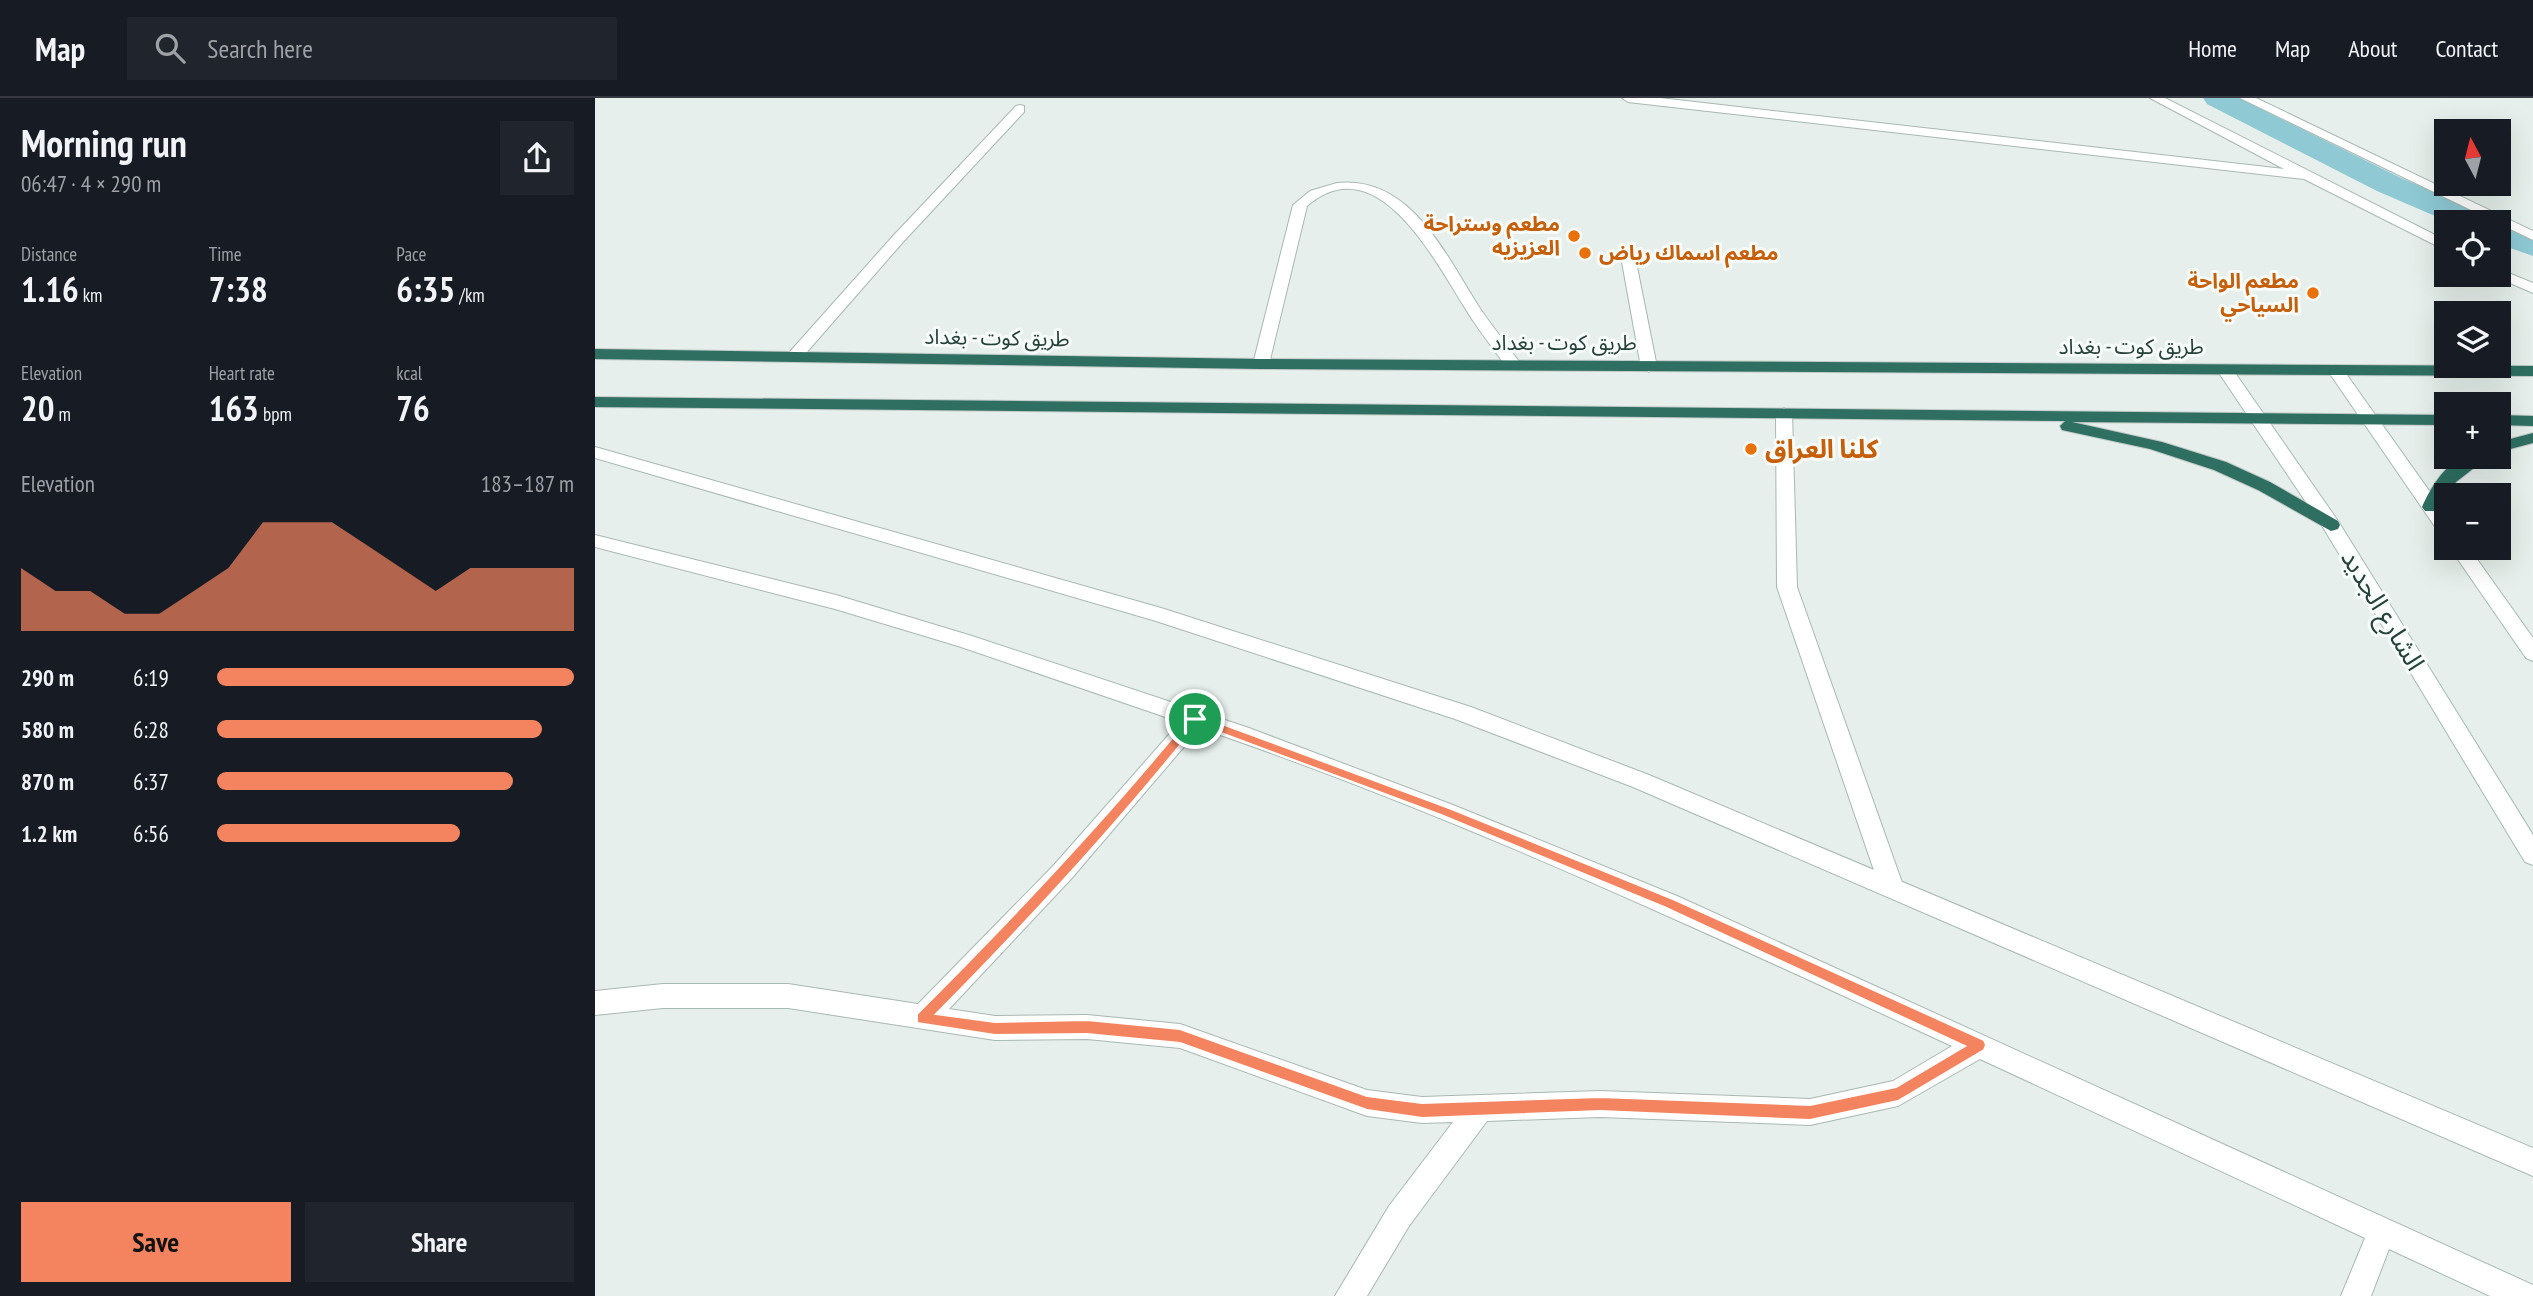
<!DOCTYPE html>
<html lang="en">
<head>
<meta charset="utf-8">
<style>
  :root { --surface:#171b24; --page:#20242c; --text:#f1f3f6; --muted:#9ea1a6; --line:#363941; --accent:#f4845f }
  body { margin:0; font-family:"PT Sans Narrow","Noto Sans Arabic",sans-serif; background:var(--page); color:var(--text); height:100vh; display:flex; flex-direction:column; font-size:26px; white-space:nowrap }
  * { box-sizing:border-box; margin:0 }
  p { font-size:23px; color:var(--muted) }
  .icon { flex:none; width:38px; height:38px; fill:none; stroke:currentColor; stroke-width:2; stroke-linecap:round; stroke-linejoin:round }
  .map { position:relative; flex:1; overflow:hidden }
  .panel { display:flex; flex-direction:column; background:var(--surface); width:595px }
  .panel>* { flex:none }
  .needle { width:46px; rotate:353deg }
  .controls { position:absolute; left:1839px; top:21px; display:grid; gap:14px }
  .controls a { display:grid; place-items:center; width:77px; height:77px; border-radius:0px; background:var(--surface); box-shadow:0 7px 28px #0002; font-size:35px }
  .pin { position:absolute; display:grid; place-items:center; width:60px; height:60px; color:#fff; margin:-30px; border:4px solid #fff; border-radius:50%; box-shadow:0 2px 7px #0007 }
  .round { display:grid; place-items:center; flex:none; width:74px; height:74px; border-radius:0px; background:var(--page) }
  .headline { display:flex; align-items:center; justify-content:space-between; height:119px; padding:0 21px }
  h1 { font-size:38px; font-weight:700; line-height:52px }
  .stats { display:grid; grid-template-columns:repeat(3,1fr); gap:10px; height:119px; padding:7px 21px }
  .stats div { display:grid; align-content:center }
  .stats b { font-size:35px; font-weight:700 }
  .stats small { font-size:19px; font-weight:400 }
  .stats p { font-size:19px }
  .chart { height:196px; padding:14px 21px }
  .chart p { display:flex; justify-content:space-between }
  .chart svg { width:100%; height:126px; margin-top:7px; fill:var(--accent); opacity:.7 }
  .primary-button { display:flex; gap:14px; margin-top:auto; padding:14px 21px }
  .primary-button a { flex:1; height:80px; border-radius:0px; background:var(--accent); color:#111; font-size:28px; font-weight:700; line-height:80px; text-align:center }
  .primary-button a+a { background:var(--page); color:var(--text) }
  ul { padding:0 21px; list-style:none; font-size:23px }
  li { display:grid; grid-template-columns:112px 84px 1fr; align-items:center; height:52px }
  li i { height:18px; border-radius:9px; background:var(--accent) }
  header { display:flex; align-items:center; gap:42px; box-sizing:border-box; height:98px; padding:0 35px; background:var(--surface); border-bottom:2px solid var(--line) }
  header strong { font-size:33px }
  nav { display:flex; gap:38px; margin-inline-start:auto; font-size:24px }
  .search { width:490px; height:63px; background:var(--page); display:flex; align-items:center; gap:18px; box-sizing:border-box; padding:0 24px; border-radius:0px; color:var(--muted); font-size:26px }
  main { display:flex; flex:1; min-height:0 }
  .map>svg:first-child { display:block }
</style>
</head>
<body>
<header>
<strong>Map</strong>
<div class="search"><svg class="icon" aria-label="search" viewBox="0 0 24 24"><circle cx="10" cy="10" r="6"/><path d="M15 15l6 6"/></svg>Search here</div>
<nav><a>Home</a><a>Map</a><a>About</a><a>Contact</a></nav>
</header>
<main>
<section class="panel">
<div class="headline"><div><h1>Morning run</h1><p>06:47 · 4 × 290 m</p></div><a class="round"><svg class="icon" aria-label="share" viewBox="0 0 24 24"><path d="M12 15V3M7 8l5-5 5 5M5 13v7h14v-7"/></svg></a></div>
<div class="stats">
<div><p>Distance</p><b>1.16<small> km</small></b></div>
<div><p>Time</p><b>7:38</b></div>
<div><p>Pace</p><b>6:35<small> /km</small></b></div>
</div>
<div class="stats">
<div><p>Elevation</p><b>20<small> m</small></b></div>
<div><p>Heart rate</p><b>163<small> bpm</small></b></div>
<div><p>kcal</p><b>76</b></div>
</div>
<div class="chart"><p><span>Elevation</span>183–187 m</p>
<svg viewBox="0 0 160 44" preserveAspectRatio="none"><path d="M0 44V22L10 30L20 30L30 38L40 38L50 30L60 22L70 6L80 6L90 6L100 14L110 22L120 30L130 22L140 22L150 22L160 22V44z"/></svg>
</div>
<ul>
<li><b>290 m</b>6:19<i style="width:100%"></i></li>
<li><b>580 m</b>6:28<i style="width:91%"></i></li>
<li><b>870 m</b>6:37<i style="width:83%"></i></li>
<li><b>1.2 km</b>6:56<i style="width:68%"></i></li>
</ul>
<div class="primary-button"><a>Save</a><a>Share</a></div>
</section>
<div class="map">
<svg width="1938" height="1198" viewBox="0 0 1938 1198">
  <rect width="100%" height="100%" fill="#e6efeb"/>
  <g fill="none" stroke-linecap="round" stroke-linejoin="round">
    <path fill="#8ec9d4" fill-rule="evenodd" d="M1608,0h36l160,79 88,38 5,7h-43l-72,-31 -170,-87z
      M1904,124l34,12v22l-34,-12z"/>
    <g stroke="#a8b8b2" stroke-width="2">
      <path id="lane" d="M742,85c75,-8 110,75 144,127 13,19 28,37 41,56l-2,3h-12c-14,-20 -30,-39 -43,-61 -30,-47 -88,-163 -158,-102l-38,158 -2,3h-12l-2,-3 40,-159 17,-14z
        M1034,160l7,4 21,105 -8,5 -8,-5 -19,-105z
        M1189,310l8,5 5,174 107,301 -4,7 -8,3 -8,-3 -4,-7 -103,-301 -1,-174z"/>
    </g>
    <g stroke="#a8b8b2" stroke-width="2">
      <path id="street" d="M1027,0h38l624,71 -134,-71h15l282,143v10l-143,-72 -676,-77z
        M1645,0h16l277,133v9z
        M425,7l4,1v6l-121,130 -104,119h-12l-2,-3 2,-3 106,-119 123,-130z
        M1904,171l34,14v10l-39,-17 5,-1z
        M0,349l566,161 310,99 178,68 884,373v28l-900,-389 -178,-68 -299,-98 -561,-163z
        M0,437l241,60 136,41 277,92 204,77 224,91 856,389v11h-43l-101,-47 -18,47h-30l24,-58 -385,-179 -82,47 -88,19 -210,-8 -113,4 -78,105 -42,70h-32l54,-90 64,-84 -31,1 -55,-7 -187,-68 -93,-9 -92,1 -207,-32h-125l-68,7v-24l68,-7h125l130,20 136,-139 126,-143 -222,-76 -123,-37 -240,-62zM605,630c258,88 505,204 752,318l-59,35 -83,18 -210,-8 -178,6 -55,-7 -187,-66 -93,-9 -92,1 -46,-7 122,-130z"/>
    </g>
    <g stroke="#a4bbb3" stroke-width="2">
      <path id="secondary" d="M1630,267l6,2 107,154 195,314v30l-8,-3 -201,-333 -107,-159z
        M1741,268l6,2 105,148v20l-7,-2 -112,-163z
        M1855,450h19l64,90v23l-7,-3z"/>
    </g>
    <g stroke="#c2cac8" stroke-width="2">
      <path id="highway" d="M0,251l666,10 1272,7v10l-1272,-7 -666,-10z
        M0,299l1852,18v10l-375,-3 90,20 64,20 44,20 68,39 2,4 -2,4 -7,2 -73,-41 -44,-20 -64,-21 -88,-19 -2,-4 5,-5 -1470,-14z
        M1904,317l34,1v10l-34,-1z
        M1938,335v10l-34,9v-10z
        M1893,359l-32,25 -19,29h-12l-3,-4c8,-18 23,-44 43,-50 7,-2 16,0 23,0z"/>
    </g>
    <use href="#lane" fill="#fff" fill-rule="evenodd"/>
    <use href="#street" fill="#fff" fill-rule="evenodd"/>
    <use href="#secondary" fill="#fff" fill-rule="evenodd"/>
    <use href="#highway" fill="#2f6f62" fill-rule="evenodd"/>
  </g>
  <path fill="#f4845f" stroke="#fff" stroke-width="2" fill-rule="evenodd" d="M600,616l254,94 224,91 311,141 2,5 -2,5 -86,51 -88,19 -210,-9 -178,7 -55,-8 -187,-67 -93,-9 -92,1 -78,-12v-9c96,-96 189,-194 274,-299zM602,626l244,91 223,92 301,139 -69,41 -86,18 -210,-8 -178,6 -55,-7 -187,-67 -93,-9 -92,2 -59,-8c92,-93 180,-188 261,-290z"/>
  <g fill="#e8710a" stroke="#f7fbf9" stroke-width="2.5">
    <circle cx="979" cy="138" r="7"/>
    <circle cx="990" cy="155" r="7"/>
    <circle cx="1718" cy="195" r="7"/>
    <circle cx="1156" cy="351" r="7"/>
  </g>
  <g text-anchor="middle" stroke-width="6" stroke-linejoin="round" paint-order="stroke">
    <g font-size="21" font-weight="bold" fill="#c56008" stroke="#f7fbf9" text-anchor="end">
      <text x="965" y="133">مطعم وستراحة<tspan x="965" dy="24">العزيزيه</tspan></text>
      <text x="1004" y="162" text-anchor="start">مطعم اسماك رياض</text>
      <text x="1704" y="190">مطعم الواحة<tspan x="1704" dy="24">السياحي</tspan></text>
    </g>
    <g font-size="21" fill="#24423a" stroke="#f7fbf9">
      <text transform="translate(402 240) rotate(1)" y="7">طريق كوت - بغداد</text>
      <text x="969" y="252">طريق كوت - بغداد</text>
      <text x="1536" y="256">طريق كوت - بغداد</text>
    </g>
    <g font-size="26" font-weight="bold" fill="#c56008" stroke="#f7fbf9" text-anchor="start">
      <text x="1170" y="360">كلنا العراق</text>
    </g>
    <g font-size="26" fill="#24423a" stroke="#f7fbf9">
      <text transform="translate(1788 512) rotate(59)" y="9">الشارع الجديد</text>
    </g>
  </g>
</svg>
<div class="controls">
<a><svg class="needle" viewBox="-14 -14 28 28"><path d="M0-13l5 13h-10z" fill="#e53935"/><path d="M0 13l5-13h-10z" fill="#9ea1a6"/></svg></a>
<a><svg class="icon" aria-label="locate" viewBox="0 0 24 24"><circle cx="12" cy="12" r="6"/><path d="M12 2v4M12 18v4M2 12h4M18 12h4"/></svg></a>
<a><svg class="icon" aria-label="layers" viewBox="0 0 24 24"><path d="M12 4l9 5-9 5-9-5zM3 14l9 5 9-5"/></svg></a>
<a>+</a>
<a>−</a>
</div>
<div class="pin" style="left:600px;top:621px;background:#1e9e55"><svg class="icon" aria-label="arrive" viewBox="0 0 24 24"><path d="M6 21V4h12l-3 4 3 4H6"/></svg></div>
</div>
</main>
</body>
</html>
